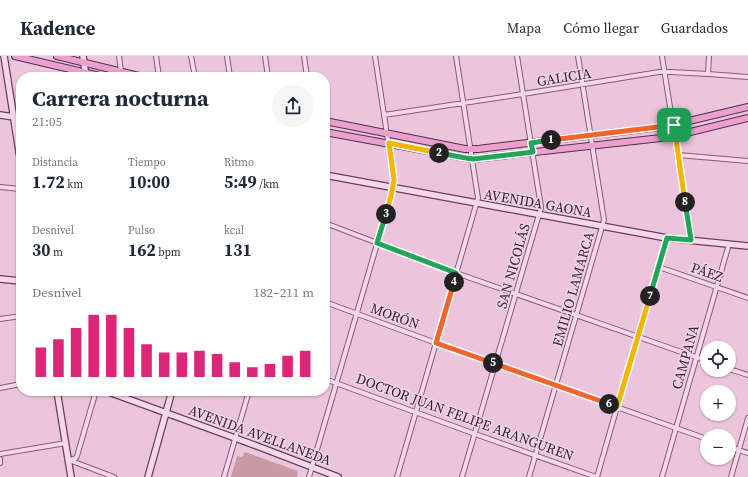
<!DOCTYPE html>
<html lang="es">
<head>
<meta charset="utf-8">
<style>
  :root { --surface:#fff; --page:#f6f6f7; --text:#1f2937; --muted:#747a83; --line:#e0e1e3; --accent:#db2777 }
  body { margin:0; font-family:"Source Serif 4",serif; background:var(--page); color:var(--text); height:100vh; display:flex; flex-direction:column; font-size:15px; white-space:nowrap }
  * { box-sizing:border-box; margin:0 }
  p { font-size:13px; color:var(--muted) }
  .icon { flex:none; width:22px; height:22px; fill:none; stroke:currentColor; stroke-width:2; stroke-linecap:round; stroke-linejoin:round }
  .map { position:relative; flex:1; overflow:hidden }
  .drawer { position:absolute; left:16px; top:16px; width:314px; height:324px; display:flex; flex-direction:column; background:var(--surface); border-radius:16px; box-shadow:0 1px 3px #0004 }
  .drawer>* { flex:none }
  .controls { position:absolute; left:700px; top:285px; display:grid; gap:8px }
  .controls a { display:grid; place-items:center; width:36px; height:36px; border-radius:50%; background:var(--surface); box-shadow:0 1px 3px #0004; font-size:20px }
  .pin { position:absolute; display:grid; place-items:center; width:34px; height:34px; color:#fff; margin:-17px; border-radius:8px; box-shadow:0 2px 6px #0006 }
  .km { position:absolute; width:20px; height:20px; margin:-10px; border-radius:50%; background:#222; color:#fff; font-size:11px; line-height:20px; text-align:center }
  .round { display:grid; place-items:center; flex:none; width:42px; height:42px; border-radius:21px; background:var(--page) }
  .headline { display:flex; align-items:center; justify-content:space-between; height:68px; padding:0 16px }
  h1 { font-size:22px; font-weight:700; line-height:30px }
  .stats { display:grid; grid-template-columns:repeat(3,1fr); gap:6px; height:68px; padding:4px 16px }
  .stats div { display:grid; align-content:center }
  .stats b { font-size:17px; font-weight:700 }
  .stats small { font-size:11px; font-weight:400 }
  .stats p { font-size:11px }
  .chart { height:112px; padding:8px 16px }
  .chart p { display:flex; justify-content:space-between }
  .chart svg { width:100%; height:72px; margin-top:4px; stroke:var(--accent); stroke-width:6 }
  header { display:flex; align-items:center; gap:24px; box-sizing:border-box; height:56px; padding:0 20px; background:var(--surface); border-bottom:1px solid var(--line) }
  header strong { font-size:19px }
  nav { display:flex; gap:22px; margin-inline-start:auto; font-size:14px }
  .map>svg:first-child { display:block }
</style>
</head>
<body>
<header>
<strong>Kadence</strong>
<nav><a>Mapa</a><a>Cómo llegar</a><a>Guardados</a></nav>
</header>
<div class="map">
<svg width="748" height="421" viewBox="0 0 748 421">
  <rect width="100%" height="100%" fill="#ecc5dc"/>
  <path fill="#c99aa2" d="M245,396l53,19 -1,5 1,1h-67l6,-21 4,1 2,-1z"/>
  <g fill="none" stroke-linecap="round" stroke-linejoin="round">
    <g stroke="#865c7c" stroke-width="6">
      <path id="street" d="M119,0l2,15
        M156,0l3,21
        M191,0l4,21
        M227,0l3,21
        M265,0l3,21
        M304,0l3,21
        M662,0l29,185
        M708,18l1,-18
        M384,59l139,-21 136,-22h12l37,2 40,3
        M678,99l70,6
        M0,131l21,2
        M325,167l131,50 251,88
        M659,211l89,31
        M325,246l111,41 271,96
        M0,263l21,-3
        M729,313l19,6
        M325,323l150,55 121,43
        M0,332l21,-4
        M729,391l19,6
        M0,398l66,-11
        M0,403v4
        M68,404l7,-1 2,-3 19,-65
        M69,404l45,17
        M224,421l25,-86
        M309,421l82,-281 3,-16 -19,-124
        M397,421l81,-279 -22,-142
        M462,421l78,-266 1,-4 -24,-151
        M529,421l75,-257 -26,-164
        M597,421l40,-140 30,-99
        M662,421l67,-233
        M731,421l17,-59"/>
    </g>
    <g stroke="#673f5f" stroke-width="8">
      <path id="secondary" d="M4,0l17,108
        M83,0l3,21
        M0,59l21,3
        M325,119l342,63 81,8
        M0,223l21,2
        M57,335l14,86
        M106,335l151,55 81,31
        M148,421l24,-86"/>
    </g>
    <g stroke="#54304e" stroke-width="8">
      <path id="primary" d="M15,0l89,21
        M57,0l86,21
        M325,65l140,28h13l190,-23 80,-19
        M325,76l141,26 7,1 197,-22 78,-19"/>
    </g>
    <use href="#street" stroke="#f7d8ea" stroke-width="4"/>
    <use href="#secondary" stroke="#f7d8ea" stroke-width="5.5"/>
    <use href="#primary" stroke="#eca0ce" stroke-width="6"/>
  </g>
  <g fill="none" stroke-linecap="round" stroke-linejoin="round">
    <g stroke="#fff" stroke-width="8">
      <path id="split-1" d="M551,84l123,-15"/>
    </g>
    <g stroke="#fff" stroke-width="8">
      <path id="split-2" d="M439,97l27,5 7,1 60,-7 -2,-9 20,-3"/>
    </g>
    <g stroke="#fff" stroke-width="8">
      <path id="split-3" d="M386,158l5,-18 3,-16 -5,-37 50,10"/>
    </g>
    <g stroke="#fff" stroke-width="8">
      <path id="split-4" d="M386,158l-9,29 79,30 -2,9"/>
    </g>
    <g stroke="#fff" stroke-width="8">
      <path id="split-5" d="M454,226l-18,61 57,20"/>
    </g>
    <g stroke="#fff" stroke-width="8">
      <path id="split-6" d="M493,307l116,41"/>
    </g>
    <g stroke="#fff" stroke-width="8">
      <path id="split-7" d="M609,348l8,3 33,-111"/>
    </g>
    <g stroke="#fff" stroke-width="8">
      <path id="split-8" d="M650,240l17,-58 24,2 -6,-38"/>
    </g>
    <g stroke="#fff" stroke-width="8">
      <path id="split-9" d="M674,69l11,77"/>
    </g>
    <use href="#split-1" stroke="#f0652b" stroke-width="5"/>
    <use href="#split-2" stroke="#22a559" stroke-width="5"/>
    <use href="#split-3" stroke="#f5b400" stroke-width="5"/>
    <use href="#split-4" stroke="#22a559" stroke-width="5"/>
    <use href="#split-5" stroke="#f0652b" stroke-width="5"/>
    <use href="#split-6" stroke="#f0652b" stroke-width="5"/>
    <use href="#split-7" stroke="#f5b400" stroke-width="5"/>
    <use href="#split-8" stroke="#22a559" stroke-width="5"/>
    <use href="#split-9" stroke="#f5b400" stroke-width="5"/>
  </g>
  <g text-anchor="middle" stroke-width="3" stroke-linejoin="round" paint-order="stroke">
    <g font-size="14" fill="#371f32" stroke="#f3d4e7">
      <text transform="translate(564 21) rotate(-9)" y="5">GALICIA</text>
      <text transform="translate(538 147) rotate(10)" y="5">AVENIDA GAONA</text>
      <text transform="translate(513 210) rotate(-74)" y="5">SAN NICOLÁS</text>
      <text transform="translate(707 216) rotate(19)" y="5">PÁEZ</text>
      <text transform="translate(573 233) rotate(-74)" y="5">EMILIO LAMARCA</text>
      <text transform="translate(395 260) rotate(20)" y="5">MORÓN</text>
      <text transform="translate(685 301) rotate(-74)" y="5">CAMPANA</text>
      <text transform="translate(465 361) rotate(20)" y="5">DOCTOR JUAN FELIPE ARANGUREN</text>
      <text transform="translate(260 379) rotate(20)" y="5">AVENIDA AVELLANEDA</text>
    </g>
  </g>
</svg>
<div class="controls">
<a><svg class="icon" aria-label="locate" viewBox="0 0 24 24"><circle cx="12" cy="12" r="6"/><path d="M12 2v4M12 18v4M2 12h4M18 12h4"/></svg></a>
<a>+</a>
<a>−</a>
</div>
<div class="pin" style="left:674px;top:69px;background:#1e9e55"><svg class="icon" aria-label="arrive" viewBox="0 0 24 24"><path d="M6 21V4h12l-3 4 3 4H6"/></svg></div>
<b class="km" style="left:551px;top:84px">1</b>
<b class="km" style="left:439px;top:97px">2</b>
<b class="km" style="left:386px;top:158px">3</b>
<b class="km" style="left:454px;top:226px">4</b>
<b class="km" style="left:493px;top:307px">5</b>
<b class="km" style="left:609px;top:348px">6</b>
<b class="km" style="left:650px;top:240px">7</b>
<b class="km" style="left:685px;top:146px">8</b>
<section class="drawer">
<div class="headline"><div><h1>Carrera nocturna</h1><p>21:05</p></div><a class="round"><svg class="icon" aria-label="share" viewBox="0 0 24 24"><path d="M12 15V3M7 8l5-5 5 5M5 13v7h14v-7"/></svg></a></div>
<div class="stats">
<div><p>Distancia</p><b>1.72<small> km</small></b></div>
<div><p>Tiempo</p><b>10:00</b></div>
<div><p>Ritmo</p><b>5:49<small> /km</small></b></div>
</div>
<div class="stats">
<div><p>Desnivel</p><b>30<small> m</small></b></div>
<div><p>Pulso</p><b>162<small> bpm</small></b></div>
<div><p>kcal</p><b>131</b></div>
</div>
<div class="chart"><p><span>Desnivel</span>182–211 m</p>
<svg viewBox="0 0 160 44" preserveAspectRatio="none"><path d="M5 44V26M15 44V21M25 44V14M35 44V6M45 44V6M55 44V14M65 44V24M75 44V29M85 44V29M95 44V28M105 44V30M115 44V35M125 44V38M135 44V36M145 44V31M155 44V28"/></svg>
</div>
</section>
</div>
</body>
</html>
